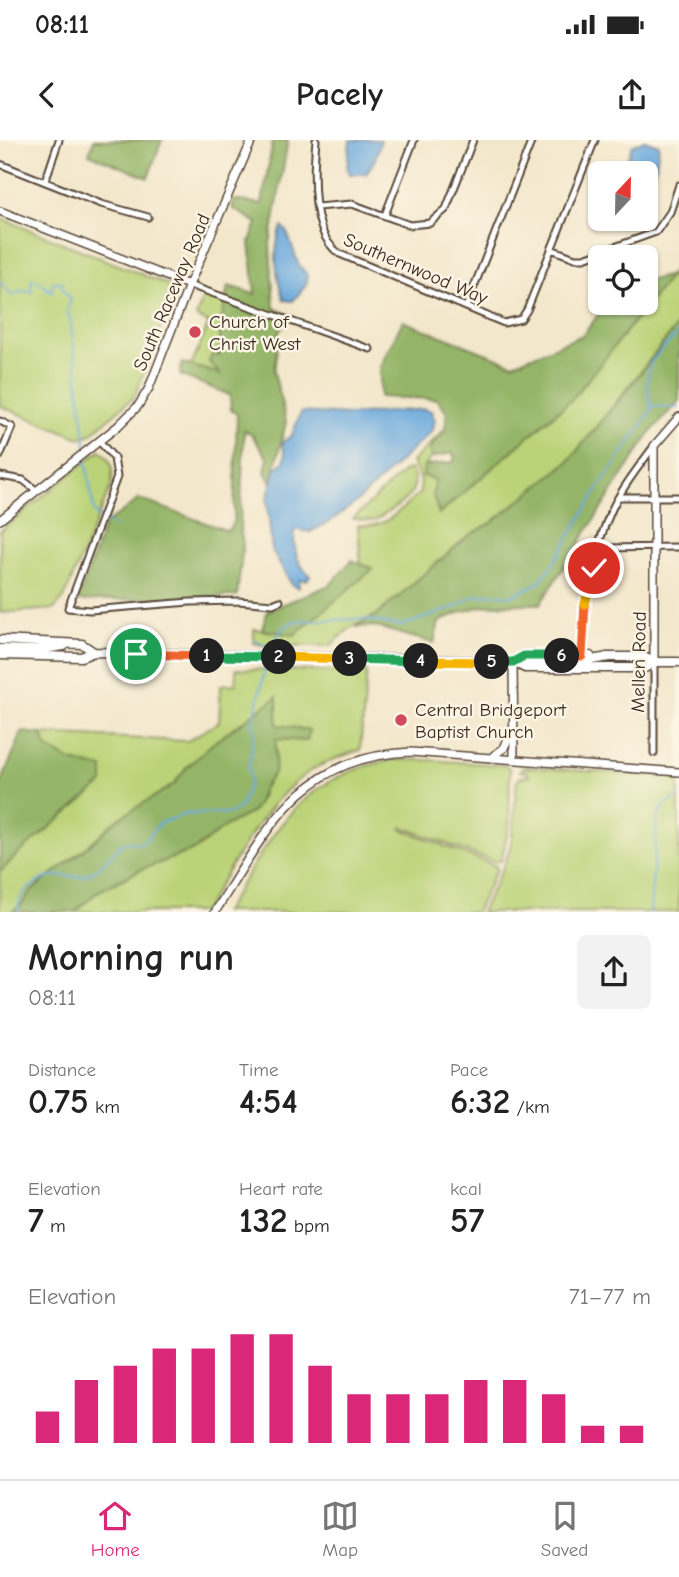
<!DOCTYPE html>
<html lang="en">
<head>
<meta charset="utf-8">
<style>
  :root { --surface:#fff; --page:#f2f2f2; --text:#222; --muted:#767676; --line:#e0e0e0; --accent:#db2777 }
  body { margin:0; font-family:"Comic Neue",sans-serif; background:var(--page); color:var(--text); height:100vh; display:flex; flex-direction:column; font-size:26px; white-space:nowrap }
  * { box-sizing:border-box; margin:0 }
  p { font-size:23px; color:var(--muted) }
  .icon { flex:none; width:38px; height:38px; fill:none; stroke:currentColor; stroke-width:2; stroke-linecap:round; stroke-linejoin:round }
  .map { position:relative; height:772px; overflow:hidden }
  .drawer { display:flex; flex-direction:column; background:var(--surface); flex:1 }
  .drawer>* { flex:none }
  .needle { width:46px; rotate:22deg }
  .controls { position:absolute; left:588px; top:21px; display:grid; gap:14px }
  .controls a { display:grid; place-items:center; width:70px; height:70px; border-radius:10px; background:var(--surface); box-shadow:0 2px 5px #0004; font-size:35px }
  .pin { position:absolute; display:grid; place-items:center; width:60px; height:60px; color:#fff; margin:-30px; border:4px solid #fff; border-radius:50%; box-shadow:0 2px 7px #0007 }
  .km { position:absolute; width:35px; height:35px; margin:-18px; border-radius:50%; background:#222; color:#fff; font-size:19px; line-height:35px; text-align:center }
  .round { display:grid; place-items:center; flex:none; width:74px; height:74px; border-radius:10px; background:var(--page) }
  .headline { display:flex; align-items:center; justify-content:space-between; height:119px; padding:0 28px }
  h1 { font-size:38px; font-weight:800; line-height:52px }
  .figures { display:grid; grid-template-columns:repeat(3,1fr); gap:10px; height:119px; padding:7px 28px }
  .figures div { display:grid; align-content:center }
  .figures b { font-size:35px; font-weight:800 }
  .figures small { font-size:19px; font-weight:400 }
  .figures p { font-size:19px }
  .chart { height:196px; padding:14px 28px }
  .chart p { display:flex; justify-content:space-between }
  .chart svg { width:100%; height:126px; margin-top:7px; stroke:var(--accent); stroke-width:6 }
  .status { display:flex; justify-content:space-between; align-items:center; height:49px; padding:0 35px; background:var(--surface); direction:ltr }
  .status svg { height:19px; fill:currentColor }
  header { display:flex; justify-content:space-between; align-items:center; height:91px; padding:0 28px; background:var(--surface); font-size:32px; font-weight:800 }
  .menu { display:flex; justify-content:space-around; align-items:center; height:98px; border-top:2px solid var(--line); background:var(--surface); font-size:19px; color:var(--muted) }
  .menu a { display:grid; justify-items:center; gap:4px }
  .menu .selected { color:var(--accent) }
  .map>svg:first-child { display:block }
</style>
</head>
<body>
<div class="status"><b>08:11</b><svg viewBox="0 0 49 12"><path d="M0 12V9h3v3zM5 12V6h3v6zM10 12V3h3v9zM15 12V0h3v12zM26 1h20v11H26zM47 4h2v5h-2z"/></svg></div>
<header><svg class="icon" aria-label="back" viewBox="0 0 24 24"><path d="M15 5l-7 7 7 7"/></svg>Pacely<svg class="icon" aria-label="share" viewBox="0 0 24 24"><path d="M12 15V3M7 8l5-5 5 5M5 13v7h14v-7"/></svg></header>
<div class="map">
<svg width="679" height="772" viewBox="0 0 679 772">
  <rect width="100%" height="100%" fill="#fcf5e5"/>
  <filter id="ink" filterUnits="userSpaceOnUse"><feTurbulence type="fractalNoise" baseFrequency=".0143" numOctaves="2"/><feDisplacementMap in="SourceGraphic" scale="14" xChannelSelector="R" yChannelSelector="G"/><feConvolveMatrix kernelMatrix="1 2 1 2 8 2 1 2 1" color-interpolation-filters="sRGB"/></filter>
  <filter id="wash" filterUnits="userSpaceOnUse"><feTurbulence type="fractalNoise" baseFrequency=".00686" numOctaves="4" result="noise"/><feDisplacementMap in="SourceGraphic" scale="28" xChannelSelector="R" yChannelSelector="G"/><feGaussianBlur stdDeviation="1.57" result="paint"/><feColorMatrix in="noise" values="0 0 0 0 0 0 0 0 0 0 0 0 0 0 0 0 0 1.4 0 .05"/><feComposite in="paint" operator="in"/></filter>
  <g filter="url(#wash)">
    <rect width="100%" height="100%" fill="#f3e7cb"/>
    <path fill="#bbd378" stroke="#7b7e4b" stroke-width="2" d="M0,78l176,70 -41,108 -44,38 -11,4 -80,-32z
      M679,118v65l-111,139 -78,62 -22,12 -91,79 -27,13 -20,18 -67,-1 -9,-2v-14l40,6 78,-67 -11,-4 -3,-39c28,5 40,-14 62,-32l1,-13 -9,-18 33,-33 -16,20 2,9 -7,8 -1,9 12,5 4,34 134,-116 98,-123z
      M204,155l29,10 -11,57 -6,17 -26,-10 19,-46 -13,-6z
      M100,310c13,9 14,21 11,36l-47,112 -10,11 -54,4v-82z
      M410,329c17,24 -18,40 -36,52l-21,-2 50,-47z
      M236,529l131,3 -7,78c-15,5 -31,10 -45,18 -48,28 -83,98 -112,144h-128l22,-20 45,-23 54,-20 65,-51 2,-9 12,-18 1,-32 31,2 2,-11 -32,-5 -42,1 -49,42 -13,17 -58,36 -26,24 -59,47 -8,12 -10,8h-12v-41l19,-18 84,-70 -1,-15 -31,-7 -25,-14 -4,-13 145,7 32,-19 2,-37 15,-1z
      M392,620h38l70,5 7,1 3,4 -1,55 -8,36h-9l-84,-32 -6,-2 -1,2 95,37 1,3 -21,43h-252c48,-74 72,-136 168,-152z
      M523,627l156,10v135h-198c12,-26 30,-53 32,-82 2,-16 2,-32 4,-49l4,-4 8,-1 -3,-4 -7,-1z"/>
    <path fill="#94b568" stroke="#687043" stroke-width="2" d="M94,0h68l-14,38 -59,-24z
      M273,0h15l-18,104 4,64 16,7 -11,17 -5,40 12,50 -15,61 -6,-11 3,-13 -16,-24 -8,-5 -4,98 3,17 -6,51c-54,0 -106,4 -159,5l26,-76 35,-26 89,32 6,-10 3,-107 -6,-4 -1,-15 -50,-20 2,-12 38,11 -11,-12 4,-9 6,3 2,-34 7,-36 27,8 -5,-53 7,-18 -25,-15 2,-8 28,4z
      M671,135l-98,123 -134,116 -6,-18 2,-16 -12,-4 1,-10 29,-4 2,-5 -3,-4 -21,5 -2,-8 16,-21 2,-16 -10,-14 -57,-2v-31l23,-45 110,43 70,-29 24,-32h39v-22z
      M679,183v78l-29,32 -110,171c-42,0 -62,-2 -101,18l-5,21 -61,-17 -17,1 21,-12 91,-79 22,-12 78,-62 58,-70z
      M352,420l21,9 -79,66 -32,-5 5,-19 63,-26z
      M277,557v28l32,5 -2,11 -31,-2 -1,32 -12,18 -6,16 -6,8 -24,12 -31,24 -56,21 -43,22 -22,20h-63l10,-8 8,-12 61,-48 24,-23 58,-36 14,-18 26,-24z
      M22,592l20,2 4,13 25,14 32,7v15l-84,70 -19,19v-86z"/>
    <path fill="#6ba9dd" stroke="#536a7e" stroke-width="2" d="M350,0h31l-6,19 -9,15h-16l-3,-5z
      M644,0l15,5 -3,22 -10,17v-11h-23l9,-27z
      M282,87l4,3 13,35 9,11 -2,9 -13,16 -9,-1c-8,-22 -12,-52 -2,-73z
      M424,269l7,2 4,9 -4,12 -72,68 -28,21 -21,11 -16,-3c0,17 1,35 16,46l-3,5h-8v8l-7,-3 -20,-35 -5,-51 9,-31 8,-6 1,-7 -3,-12 10,-8 9,-23 49,3z"/>
    <g fill="none" stroke-linecap="round" stroke-linejoin="round">
      <path stroke="#6ba9dd" stroke-width="2" d="M0,142l13,14 8,-5 11,1 -1,-11 3,-1 6,2 11,10 2,-10h10l-1,6 9,11 -4,14 3,3 16,130
        M652,266l27,2
        M85,315l9,56 5,6 17,10
        M254,500l15,6
        M269,511l12,-21 13,-9 71,-2 36,7 55,-19 16,-10 20,-3 19,2 27,-13 14,-17 46,-77 52,-76c3,-9 -1,-13 -2,-22 -3,-35 11,-36 31,-59
        M18,772c0,-4 1,-12 4,-16 4,-8 23,-19 32,-20 11,-1 22,3 33,-1 16,-7 24,-22 37,-33l19,1 17,-20 26,-9 46,-1 9,-7 9,-24 -1,-15 5,-32 -1,-12 14,-63
        M650,772l7,-93 6,-12 16,-11"/>
    </g>
  </g>
  <g filter="url(#ink)">
    <g fill="none" stroke-linecap="round" stroke-linejoin="round">
      <g stroke="#574638" stroke-width="9">
        <path id="street" d="M316,0c-3,33 -6,95 24,114l164,69 17,-4 6,-9 68,-170
          M0,24l101,40 47,13
          M45,42l14,-42
          M317,67l35,-3 58,21 20,-2 16,-14 27,-69
          M385,75l29,-75
          M551,109l24,9h9l72,-26 14,-20 9,-27
          M189,145l181,64
          M466,167l66,-167
          M0,281l12,6 -12,29
          M99,301l15,17 3,19 -49,131 22,2 100,-8 48,-1 35,3 7,-3
          M0,336l23,4 13,10
          M619,357h60
          M600,408l79,-1
          M582,516c2,-49 9,-102 30,-147 10,-22 28,-44 42,-63
          M654,613v-91"/>
      </g>
      <g stroke="#574638" stroke-width="10">
        <path id="secondary" d="M0,71l189,74
          M0,380l118,-94 20,-20 11,-18 40,-103 63,-145
          M513,522l1,96
          M654,522v-216l25,-29
          M493,616l11,-8 8,-18
          M215,772c53,-84 84,-155 196,-160l268,20"/>
      </g>
      <g stroke="#574638" stroke-width="11">
        <path id="primary" d="M0,500l82,4 12,8
          M0,509l36,1 28,-4
          M0,515l81,2 13,-5 479,11 36,-6
          M606,517h38l10,5h25
          M516,520l8,-4h66
          M515,523l10,5h120l9,-6"/>
      </g>
      <use href="#street" stroke="#fff" stroke-width="5"/>
      <use href="#secondary" stroke="#fff" stroke-width="7"/>
      <use href="#primary" stroke="#fff" stroke-width="8"/>
    </g>
  </g>
  <g fill="none" stroke-linecap="round" stroke-linejoin="round" filter="url(#ink)">
    <g stroke="#fff" stroke-width="14">
      <path id="split-1" d="M136,514l71,2"/>
    </g>
    <g stroke="#fff" stroke-width="14">
      <path id="split-2" d="M207,516l72,1"/>
    </g>
    <g stroke="#fff" stroke-width="14">
      <path id="split-3" d="M279,517l71,2"/>
    </g>
    <g stroke="#fff" stroke-width="14">
      <path id="split-4" d="M350,519l71,2"/>
    </g>
    <g stroke="#fff" stroke-width="14">
      <path id="split-5" d="M421,521l71,1"/>
    </g>
    <g stroke="#fff" stroke-width="14">
      <path id="split-6" d="M492,522h21l11,-6h38"/>
    </g>
    <g stroke="#fff" stroke-width="14">
      <path id="split-7" d="M562,516h20l3,-52"/>
    </g>
    <g stroke="#fff" stroke-width="14">
      <path id="split-8" d="M585,464l9,-36"/>
    </g>
    <use href="#split-1" stroke="#f0652b" stroke-width="9"/>
    <use href="#split-2" stroke="#22a559" stroke-width="9"/>
    <use href="#split-3" stroke="#f5b400" stroke-width="9"/>
    <use href="#split-4" stroke="#22a559" stroke-width="9"/>
    <use href="#split-5" stroke="#f5b400" stroke-width="9"/>
    <use href="#split-6" stroke="#22a559" stroke-width="9"/>
    <use href="#split-7" stroke="#f0652b" stroke-width="9"/>
    <use href="#split-8" stroke="#f5b400" stroke-width="9"/>
  </g>
  <g fill="#d1495b" stroke="#fcf5e5" stroke-width="2.5">
    <circle cx="195" cy="192" r="7"/>
    <circle cx="401" cy="580" r="7"/>
  </g>
  <g text-anchor="middle" stroke-width="5" stroke-linejoin="round" paint-order="stroke">
    <g font-size="19" fill="#3b2a1e" stroke="#fcf5e5">
      <text transform="translate(416 128) rotate(23)" y="7">Southernwood Way</text>
      <text transform="translate(171 152) rotate(-67)" y="7">South Raceway Road</text>
      <text transform="translate(638 522) rotate(-89)" y="7">Mellen Road</text>
    </g>
    <g font-size="19" fill="#3b2a1e" stroke="#fcf5e5" text-anchor="start">
      <text x="209" y="188">Church of<tspan x="209" dy="22">Christ West</tspan></text>
      <text x="415" y="576">Central Bridgeport<tspan x="415" dy="22">Baptist Church</tspan></text>
    </g>
  </g>
</svg>
<div class="controls">
<a><svg class="needle" viewBox="-14 -14 28 28"><path d="M0-13l5 13h-10z" fill="#e53935"/><path d="M0 13l5-13h-10z" fill="#767676"/></svg></a>
<a><svg class="icon" aria-label="locate" viewBox="0 0 24 24"><circle cx="12" cy="12" r="6"/><path d="M12 2v4M12 18v4M2 12h4M18 12h4"/></svg></a>
</div>
<div class="pin" style="left:136px;top:514px;background:#1e9e55"><svg class="icon" aria-label="arrive" viewBox="0 0 24 24"><path d="M6 21V4h12l-3 4 3 4H6"/></svg></div>
<div class="pin" style="left:594px;top:428px;background:#d93025"><svg class="icon" aria-label="check" viewBox="0 0 24 24"><path d="M5 12l5 5 9-10"/></svg></div>
<b class="km" style="left:207px;top:516px">1</b>
<b class="km" style="left:279px;top:517px">2</b>
<b class="km" style="left:350px;top:519px">3</b>
<b class="km" style="left:421px;top:521px">4</b>
<b class="km" style="left:492px;top:522px">5</b>
<b class="km" style="left:562px;top:516px">6</b>
</div>
<section class="drawer">
<div class="headline"><div><h1>Morning run</h1><p>08:11</p></div><a class="round"><svg class="icon" aria-label="share" viewBox="0 0 24 24"><path d="M12 15V3M7 8l5-5 5 5M5 13v7h14v-7"/></svg></a></div>
<div class="figures">
<div><p>Distance</p><b>0.75<small> km</small></b></div>
<div><p>Time</p><b>4:54</b></div>
<div><p>Pace</p><b>6:32<small> /km</small></b></div>
</div>
<div class="figures">
<div><p>Elevation</p><b>7<small> m</small></b></div>
<div><p>Heart rate</p><b>132<small> bpm</small></b></div>
<div><p>kcal</p><b>57</b></div>
</div>
<div class="chart"><p><span>Elevation</span>71–77 m</p>
<svg viewBox="0 0 160 44" preserveAspectRatio="none"><path d="M5 44V33M15 44V22M25 44V17M35 44V11M45 44V11M55 44V6M65 44V6M75 44V17M85 44V27M95 44V27M105 44V27M115 44V22M125 44V22M135 44V27M145 44V38M155 44V38"/></svg>
</div>
</section>
<nav class="menu">
<a class="selected"><svg class="icon" aria-label="home" viewBox="0 0 24 24"><path d="M3 11l9-7 9 7M6 9v11h12V9"/></svg>Home</a>
<a><svg class="icon" aria-label="map" viewBox="0 0 24 24"><path d="M3 6l6-2 6 2 6-2v14l-6 2-6-2-6 2zM9 4v14M15 6v14"/></svg>Map</a>
<a><svg class="icon" aria-label="saved" viewBox="0 0 24 24"><path d="M7 4h10v16l-5-4-5 4z"/></svg>Saved</a>
</nav>
</body>
</html>
